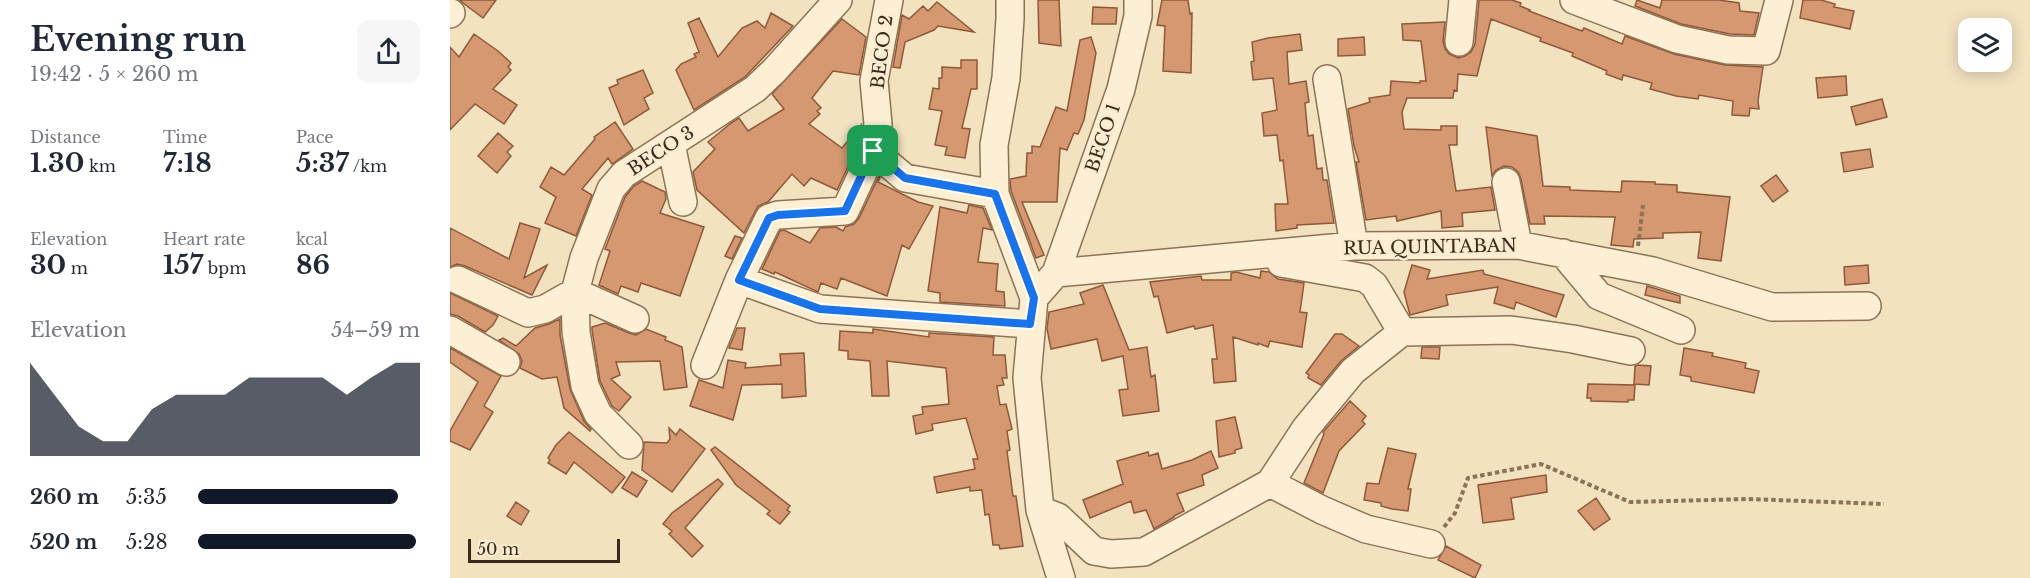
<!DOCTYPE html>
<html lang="en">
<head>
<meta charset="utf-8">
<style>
  :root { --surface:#fff; --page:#f6f6f7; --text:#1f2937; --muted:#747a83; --accent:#111827 }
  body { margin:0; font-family:"Libre Baskerville",serif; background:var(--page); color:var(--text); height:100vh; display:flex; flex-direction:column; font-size:22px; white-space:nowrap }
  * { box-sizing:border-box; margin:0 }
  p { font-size:20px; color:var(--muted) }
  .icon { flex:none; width:33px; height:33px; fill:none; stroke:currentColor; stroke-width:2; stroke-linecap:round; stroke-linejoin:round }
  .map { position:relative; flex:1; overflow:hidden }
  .side { display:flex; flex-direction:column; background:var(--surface); width:450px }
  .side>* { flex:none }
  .controls { position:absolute; left:1508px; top:18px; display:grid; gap:12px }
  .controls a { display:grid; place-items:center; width:54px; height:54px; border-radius:12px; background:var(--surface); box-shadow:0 3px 15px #0003; font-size:30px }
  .scale { position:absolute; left:18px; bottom:15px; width:152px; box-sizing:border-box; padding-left:6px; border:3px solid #3b2a1b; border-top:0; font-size:16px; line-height:21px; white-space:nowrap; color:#3b2a1b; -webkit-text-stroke:4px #f9ecd0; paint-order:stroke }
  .pin { position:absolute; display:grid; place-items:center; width:51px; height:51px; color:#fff; margin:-26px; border-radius:12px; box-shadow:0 3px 9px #0006 }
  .round { display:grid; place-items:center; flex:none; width:63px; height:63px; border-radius:12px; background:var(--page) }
  .headline { display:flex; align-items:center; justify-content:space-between; height:102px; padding:0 30px }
  h1 { font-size:33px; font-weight:700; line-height:45px }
  .stats { display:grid; grid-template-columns:repeat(3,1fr); gap:9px; height:102px; padding:6px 30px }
  .stats div { display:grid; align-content:center }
  .stats b { font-size:26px; font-weight:700 }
  .stats small { font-size:16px; font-weight:400 }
  .stats p { font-size:16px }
  .chart { height:168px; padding:12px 30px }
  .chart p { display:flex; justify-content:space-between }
  .chart svg { width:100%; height:108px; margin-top:6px; fill:var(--accent); opacity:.7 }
  ul { padding:0 30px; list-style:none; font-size:20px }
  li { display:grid; grid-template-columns:96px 72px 1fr; align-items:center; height:45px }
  li i { height:15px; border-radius:8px; background:var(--accent) }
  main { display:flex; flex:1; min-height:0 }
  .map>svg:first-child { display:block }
</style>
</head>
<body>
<main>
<section class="side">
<div class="headline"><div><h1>Evening run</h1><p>19:42 · 5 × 260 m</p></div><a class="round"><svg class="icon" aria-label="share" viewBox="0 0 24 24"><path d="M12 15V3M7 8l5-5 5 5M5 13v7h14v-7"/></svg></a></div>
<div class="stats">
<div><p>Distance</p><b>1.30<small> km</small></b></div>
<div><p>Time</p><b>7:18</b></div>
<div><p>Pace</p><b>5:37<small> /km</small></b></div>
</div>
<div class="stats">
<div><p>Elevation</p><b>30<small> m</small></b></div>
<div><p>Heart rate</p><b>157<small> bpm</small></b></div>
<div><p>kcal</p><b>86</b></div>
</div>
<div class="chart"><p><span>Elevation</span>54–59 m</p>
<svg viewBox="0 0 160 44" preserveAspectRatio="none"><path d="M0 44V6L10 19L20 32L30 38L40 38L50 25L60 19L70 19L80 19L90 12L100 12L110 12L120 12L130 19L140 12L150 6L160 6V44z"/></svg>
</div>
<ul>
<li><b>260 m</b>5:35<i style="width:90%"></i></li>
<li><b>520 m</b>5:28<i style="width:98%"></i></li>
</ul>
</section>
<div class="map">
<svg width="1580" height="578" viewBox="0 0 1580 578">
  <rect width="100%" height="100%" fill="#f2e2bf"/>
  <path fill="#d59871" stroke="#8f5939" stroke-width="1.5" d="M9,0h37l-13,18z
    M588,0h21l2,46 -22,-3z
    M712,0h26l2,14 2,-1 -1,60 -28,-2 2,-45 -8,-1z
    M1029,0h33l9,3 -1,3 10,4 -1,1 53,20 2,-3 38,16 3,-8 49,18 51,11 38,2 -5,34 1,8 -9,-1 -1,8 -17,-1 1,-14 -34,-6 -1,4 -22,-3 -26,-7 2,-6 -29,-8 -1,5 -16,-6 1,-3 -35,-15 1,-3 -33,-12 1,-3 -50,-19 -14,57 -19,-2 -1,17 -3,-1 -1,8h-46l-5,14 2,17 37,1v-4h16v19h-8l7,46 35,-4 4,23 -33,3 1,13 -21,2 -1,-17 -44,10 -1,-5 -30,4 -10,-58h3l-5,-16 -6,-37 22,-7 -1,-4 21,-3 1,-14 29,2v-2h6l-5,-40 -18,-1 -1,-16 43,-2 -2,19 2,8 4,5 9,4 7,-2 6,-4 4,-8z
    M1187,0l23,8 2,-8h57l20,3 1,8 19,2 -5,22 -24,-1 -49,-10 -46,-18z
    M1353,0h18l14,4 -1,3 20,4 -4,18 -50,-11z
    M487,2l37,30 -36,-6 -4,4 -29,12 -5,26 -7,-1 9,-52 7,4 14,-13 5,5z
    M643,7l24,1 -1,16h-24z
    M321,13l22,13 -48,51 -51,33 -18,-40 5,-6 15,-7 -2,-3 5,-2 -11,-29 11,-5 19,39 24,-29 15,-7 8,7z
    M392,19l24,18 -7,38 -26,-4 -21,27 9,10 -4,3 3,3 -11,10 33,24 19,-23 -3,21 -21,44 -26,-12 -7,8 -12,-12 -24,28 -10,4 -14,27 -47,-43 -4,-18 22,-23 -7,-7 23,-19 8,-5 9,13 36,-22 -12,-15z
    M24,34l24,17 13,12 -3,4 3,3 -18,19 24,16 -13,19 -29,-20 -25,26v-83l9,10z
    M850,34l2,16 -15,2 2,32 17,-3 3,21 -4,1 3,33 5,-1 4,34 5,-1 1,12h4l7,43 -37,2v3l-21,3 -1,-27h13l-5,-44 -3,1 -3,-26 -13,1 -2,-23 15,-3 -4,-32 -20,2 -2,-18 3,-1 -2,-19 16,-4z
    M641,37l5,16 -12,67 -6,14 -4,-1 -7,17 -7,-2 -3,54h-35l22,53 -8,3 -25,-67 -1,-12 16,-3 1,-23h5v-7l8,1 16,-40 11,4 13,-71z
    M914,37l1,18 -27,1v-17z
    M511,60h16v29h-6l-9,39 8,1 -5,29 -20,-3 2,-8 -12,-2 7,-34 -13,-2 4,-21 6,1v-11h3v-11l19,1z
    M193,70l10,23 -9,5 5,11 -25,16 -15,-37 9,-4 -1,-4z
    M1396,76l1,19 -29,3 -2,-20z
    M1432,99l5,18 -31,8 -5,-18z
    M165,122l18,27 -21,15 -4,-6 -26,31 10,6 -16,41 -31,-13 11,-26 -16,-10 11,-20 13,8 31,-36 -1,-2z
    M1036,127l51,9 6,50 27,1v3l51,2 1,-11 33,1v2l22,1v7l53,5 -9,64 -23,-3 3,-26 -38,1v5l-29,1 -1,8 -22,-2 4,-28 -71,-1 1,8h-15l-9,-45 -3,-7 -6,-5 -8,-1 -8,4 -4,6z
    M48,133l15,13 -6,6 4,4 -14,17 -19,-17z
    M1420,149l3,18 -29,5 -3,-19z
    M1326,175l12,16 -15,11 -12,-16z
    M429,176l1,2 -2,4 40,20 15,4 -24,43 -7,-4 -15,51 -46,-18 -4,11 -16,-6 -3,9 -43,-20 -1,2 -12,-5 18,-38 4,-1 26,13 10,-15 16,-1 7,4 2,-4 9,-3 5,-6z
    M192,181l23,11 1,7 -6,14 44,14 -24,69 -39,-13 -3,9 -17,-6 -3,8 -19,-9 11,-34 -5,-2 20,-52 9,-11z
    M519,205l14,3 9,22 -9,-2 -5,34 20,2 -2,27 8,1 1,14 -65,-4v-9l-12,-2 12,-84 27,6z
    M70,223l20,6 -16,49 23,-13 -15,30 -67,-29 -8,-2 -7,3v-39l59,31z
    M285,236l7,2 -10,21 -7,-3z
    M962,265l18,5 -3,9 56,-9 1,4 80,21 -8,22 -40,-15 -2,7 -20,-6 4,-16 -52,8 2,10 -38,10 -6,-23z
    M1418,265l1,18 -24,2 -1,-18z
    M811,271l8,1 9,7 26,4 -4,29 7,1 -5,34 -32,-6 -2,6 -10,-4v2l-25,-8 3,44 -22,2 -2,-24h5l-4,-34 -18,4 -1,-3 -27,7 -9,-37 -4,1 -4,-15 51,-6 1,4h29v-7l5,-1 24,6z
    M653,285l26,65 18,-3 4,30 4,-2 4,36 -36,5 -4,-26 9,-1 -5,-33 -21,5 -5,-22 -46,10 -4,-20 2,-17 35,-8 -4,-11z
    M1197,286l33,10v7l-35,-8z
    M0,293l48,23 -5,9 -8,7 -27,-16 -8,-2z
    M110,319v16l10,54 14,32 7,8 -1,2 -26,-23 -7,-31 -15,2 -22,-11 2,-7 -3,-7 -20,-14 4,-2 13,8 19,-18 14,-4z
    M155,323l24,10 7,2 10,-6 20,8 -1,3 17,7 5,40 -23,3 -4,-29 -44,1 4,13 -9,4 20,18 -12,14 -7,-5 -12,-25 -8,-51v-3z
    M287,328h8l-3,22 -13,-2z
    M423,329l56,8v-4l65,4 -1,18h12l2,23h-5l2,7 -7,1 3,19 6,-1 6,25 -5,2 3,19 -3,1 6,45h3l7,50 -23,3 -1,-4h-6l-4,-31 -4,1 -3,-25 -12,1v-4l-33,6 -3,-16 41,-8 -2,-10h5l-12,-41 -34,6 1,6 -17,4 -3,-18 10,-2 -1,-7 27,-3 -3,-36 -59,-7 2,35h-17l-2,-35 -22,-2v-8l-9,-1 1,-19 33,2z
    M885,334h7l17,12 -18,15 -20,24 -13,-7 1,-3 -3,-2z
    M972,347h18l-1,12 -18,-1z
    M0,348l51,28 -17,30 9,6 -23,38 -20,-9v-10l28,-49 -28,-20z
    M1234,348l29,5 -1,3 34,7 -1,5 14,3 -5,22 -63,-12v-4l-11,-2z
    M354,353l2,43 -24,2v-14l-40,1 -9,35 -43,-14 9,-26 24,8 5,-28 18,3 -1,5 36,-3 -1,-11z
    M1188,365l13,1 -2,19 -15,-1 1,-18z
    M1138,384l47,1 -1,15h-6v2l-37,-1v-3h-4z
    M900,401l16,15 -4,5 3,3 -26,27 -16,42 -19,-10 20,-49 -1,-2z
    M785,417l7,31 -7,2v3l-16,4 -3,-36z
    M219,428l7,7 4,-6 25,20 -33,43 -30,-22 2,-28 23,1 3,-4z
    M119,432l56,45 -13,16 -38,-31 -8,12 -18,-11 2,-3 -2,-2 8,-13z
    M265,447l75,59 -3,4 3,2 -10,12 -13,-10 3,-3 -34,-26 -25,-35z
    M938,448l28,6 -8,35h3l-3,22 -16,-2 -11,-3v-3l-17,-3 3,-17 12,1z
    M761,451l7,17 -16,7 2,10 -27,9 7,17 -10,5v1l-20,12 -8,-19 -12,3 -3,-12 -41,17 -7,-18 40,-16 -6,-23 31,-9 1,4 9,-3 4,16 30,-9z
    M182,472l15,9 -10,16 -15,-9z
    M1096,475l1,17 -36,6 3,21 -31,4 -5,-38z
    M268,479l5,5 -38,44 18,18 -11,11 -23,-23 3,-3 -9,-7 9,-11z
    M1146,498l14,21 -16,11 -16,-19z
    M66,502l13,9 -8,14 -14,-9z
    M996,546l35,19 -6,13 -37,-18z"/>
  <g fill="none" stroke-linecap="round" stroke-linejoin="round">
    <g stroke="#8d7255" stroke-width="30">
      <path id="minor" d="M439,0l-15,81 4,43 -5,27 32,27 90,16
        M560,0v19l-4,59 -12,67 1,49 39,104 -7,80 13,132 21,68
        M1124,0l103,39 51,11 38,1 13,-51
        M0,14l1,-1
        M1009,42l4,-42
        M877,79l27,167
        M221,144l12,58
        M1056,182l12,63
        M1113,253l36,43 82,34
        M831,263l84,15 9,7 28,47 109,-2 62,9 58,12
        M606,273l65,-184 17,-73v-16
        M8,280l70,33 17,-4 30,-17 60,27
        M289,280l81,29 210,15
        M584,298l22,-25 298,-27 164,-1 135,26 119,36 95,-1
        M0,330l56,32
        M255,365l34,-85 30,-62 9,-3 67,-4 28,-60
        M179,445l-31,-31 -13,-28 -9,-54 -1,-40 9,-34 27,-69 13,-15 131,-85 19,-18 64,-71
        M820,483l52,27 44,19 65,15
        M590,510l18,7 36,34 17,3 33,-2 126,-69 36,-55 47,-57 49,-39"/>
    </g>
    <path stroke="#8d7255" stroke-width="4" stroke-dasharray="4.5 3" stroke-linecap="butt" d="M1188,246l5,-41
      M994,527l11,-14 13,-35 73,-14 89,38 118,-3 136,5"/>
    <use href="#minor" stroke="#fcefd3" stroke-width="27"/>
  </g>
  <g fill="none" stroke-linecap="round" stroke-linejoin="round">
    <g stroke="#fff" stroke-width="12">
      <path id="route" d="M423,151l32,27 90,16 39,104 -4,26 -210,-15 -81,-29 30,-62 9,-3 67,-4z"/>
    </g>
    <use href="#route" stroke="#1a73e8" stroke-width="8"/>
  </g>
  <g text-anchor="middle" stroke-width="5" stroke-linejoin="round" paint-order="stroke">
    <g font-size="18" fill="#3b2a1b" stroke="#f9ecd0">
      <text transform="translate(432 52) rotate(-83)" y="6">BECO 2</text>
      <text transform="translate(653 138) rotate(-71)" y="6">BECO 1</text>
      <text transform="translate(211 151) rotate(-33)" y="6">BECO 3</text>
      <text transform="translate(980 247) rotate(-1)" y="6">RUA QUINTABAN</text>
    </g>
  </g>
</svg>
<div class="controls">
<a><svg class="icon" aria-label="layers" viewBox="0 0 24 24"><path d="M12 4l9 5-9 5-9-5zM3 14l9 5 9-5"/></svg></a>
</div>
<div class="scale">50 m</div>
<div class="pin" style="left:423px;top:151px;background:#1e9e55"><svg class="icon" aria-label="arrive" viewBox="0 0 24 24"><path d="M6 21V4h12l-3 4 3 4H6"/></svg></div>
</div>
</main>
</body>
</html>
